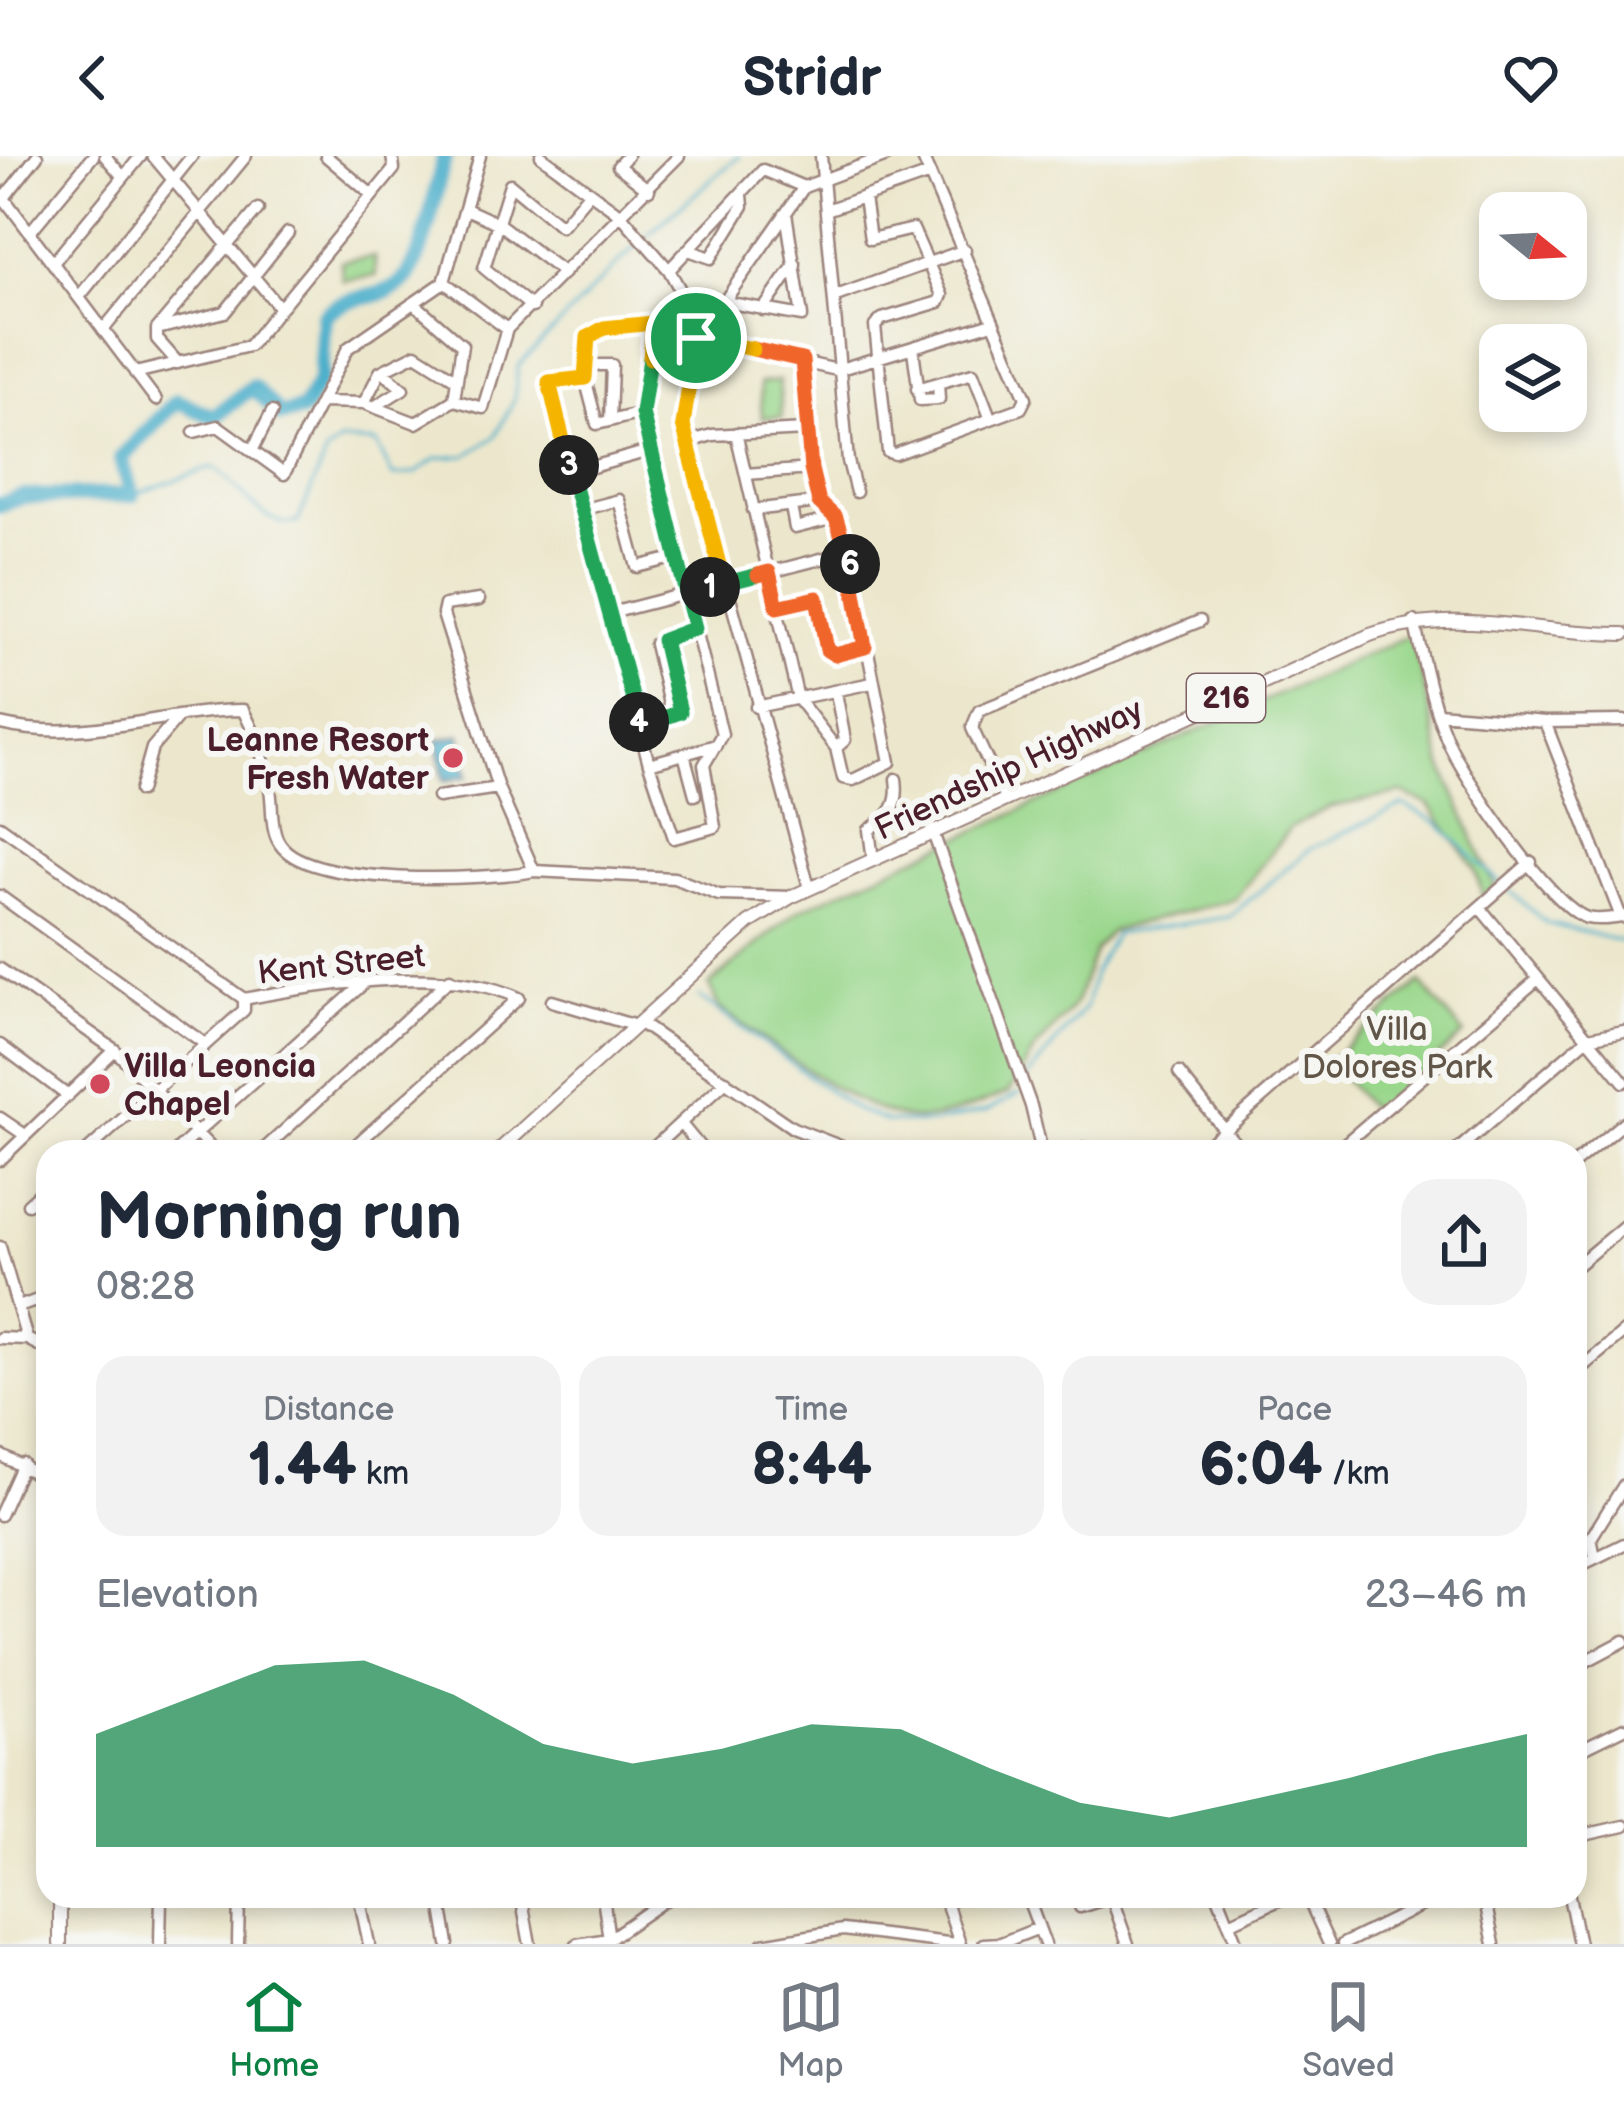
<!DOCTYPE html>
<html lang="en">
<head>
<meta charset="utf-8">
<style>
  :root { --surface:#fff; --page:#f2f2f3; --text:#1f2937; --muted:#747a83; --line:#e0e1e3; --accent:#0b8043 }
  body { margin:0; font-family:"Balsamiq Sans",sans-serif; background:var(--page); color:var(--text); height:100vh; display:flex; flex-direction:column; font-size:45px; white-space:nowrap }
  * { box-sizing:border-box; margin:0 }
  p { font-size:39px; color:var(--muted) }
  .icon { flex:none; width:66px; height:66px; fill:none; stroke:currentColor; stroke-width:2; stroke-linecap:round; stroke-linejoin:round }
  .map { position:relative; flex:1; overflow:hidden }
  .drawer { position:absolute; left:36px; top:984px; width:1551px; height:768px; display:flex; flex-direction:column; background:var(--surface); border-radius:36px; box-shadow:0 6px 18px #0003 }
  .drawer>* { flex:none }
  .needle { width:78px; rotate:108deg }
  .tools { position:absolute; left:1479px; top:36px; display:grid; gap:24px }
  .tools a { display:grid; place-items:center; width:108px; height:108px; border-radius:24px; background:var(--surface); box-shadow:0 6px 18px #0003; font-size:60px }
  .pin { position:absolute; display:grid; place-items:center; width:102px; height:102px; color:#fff; margin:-51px; border:6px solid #fff; border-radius:50%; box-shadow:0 3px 12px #0007 }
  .km { position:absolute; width:60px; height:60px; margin:-30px; border-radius:50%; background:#222; color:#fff; font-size:33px; line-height:60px; text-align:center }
  .round { display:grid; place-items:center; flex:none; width:126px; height:126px; border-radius:36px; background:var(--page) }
  .head { display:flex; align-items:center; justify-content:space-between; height:204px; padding:0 60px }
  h1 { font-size:66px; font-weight:700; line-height:90px }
  .metrics { display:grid; grid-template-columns:repeat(3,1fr); gap:18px; height:204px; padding:12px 60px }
  .metrics div { display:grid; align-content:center; border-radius:30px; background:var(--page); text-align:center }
  .metrics b { font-size:60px; font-weight:700 }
  .metrics small { font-size:33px; font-weight:400 }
  .metrics p { font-size:33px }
  .chart { height:336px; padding:24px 60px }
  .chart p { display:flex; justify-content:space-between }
  .chart svg { width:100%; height:216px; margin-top:12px; fill:var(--accent); opacity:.7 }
  header { display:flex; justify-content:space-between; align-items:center; height:156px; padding:0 60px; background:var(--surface); font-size:54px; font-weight:700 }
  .dock { display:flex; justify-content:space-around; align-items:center; height:168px; border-top:3px solid var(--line); background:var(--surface); font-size:33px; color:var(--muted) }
  .dock a { display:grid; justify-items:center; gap:6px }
  .dock .on { color:var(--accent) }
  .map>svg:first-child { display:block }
</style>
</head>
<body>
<header><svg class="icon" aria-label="back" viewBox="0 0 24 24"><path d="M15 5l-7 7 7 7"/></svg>Stridr<svg class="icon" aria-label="heart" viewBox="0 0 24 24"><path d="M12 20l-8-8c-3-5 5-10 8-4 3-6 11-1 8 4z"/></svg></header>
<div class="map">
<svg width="1624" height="1788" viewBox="0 0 1624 1788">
  <rect width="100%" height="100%" fill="#f6f6f2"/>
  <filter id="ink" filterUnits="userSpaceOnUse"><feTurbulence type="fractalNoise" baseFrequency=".00833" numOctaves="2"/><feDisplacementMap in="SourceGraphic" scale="24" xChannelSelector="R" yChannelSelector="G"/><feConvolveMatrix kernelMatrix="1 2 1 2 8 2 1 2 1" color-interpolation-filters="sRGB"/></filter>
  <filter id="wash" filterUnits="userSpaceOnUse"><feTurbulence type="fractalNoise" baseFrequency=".004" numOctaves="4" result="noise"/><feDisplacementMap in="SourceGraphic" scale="48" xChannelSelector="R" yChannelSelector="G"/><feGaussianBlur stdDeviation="2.7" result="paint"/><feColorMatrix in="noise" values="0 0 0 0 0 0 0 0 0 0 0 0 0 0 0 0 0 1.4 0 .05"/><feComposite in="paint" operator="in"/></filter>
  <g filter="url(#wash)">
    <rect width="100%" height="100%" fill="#ece7cc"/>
    <path fill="#99d78b" stroke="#727b5b" stroke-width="3" d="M374,101l2,19 -34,4 -1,-19z
      M779,225l3,36 -20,1 -2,-35z
      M1412,478l30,131 53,122 -12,11 -8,-30 -46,-63 -27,-12 -71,14 -41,21 -55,71 -124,32 -16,18 -20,55 -41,47 -26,42c-30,11 -68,30 -101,25 -58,-9 -138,-77 -188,-110l-10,-23 88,-74z
      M1420,826l44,52 -90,79 -45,-52z"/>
    <path fill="#4cafcb" stroke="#4b677b" stroke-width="3" d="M461,579l7,41 -24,5 -7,-41z"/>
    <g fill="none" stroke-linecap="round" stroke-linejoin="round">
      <path stroke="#4cafcb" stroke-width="3" d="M645,81l94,-81
        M132,339l82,-28c24,16 52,66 84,55l28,-69 15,-12 35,2 17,33 23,-3 21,-15 29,-2 29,-19 19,-37 4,-34 120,-123
        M1509,734l37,33 78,19
        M699,841l156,112 32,13 46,1 55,-12 32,-18
        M1026,923l60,-73 8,-34 21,-38 114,-17 81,-68 93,-44 35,18 63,61"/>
      <path stroke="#4cafcb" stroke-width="16" d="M0,349l22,-8 110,-2 -11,-37 56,-57 37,16 39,-30 27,28 23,-5 17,-31 4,-63c20,-21 46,-15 70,-28 32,-16 39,-98 51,-132"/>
    </g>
  </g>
  <g filter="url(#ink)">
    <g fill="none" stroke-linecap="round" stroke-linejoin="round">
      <g stroke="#9b837c" stroke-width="15">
        <path id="minor" d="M105,0l18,21
          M153,0l126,151
          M326,0l46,39
          M541,0l80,59 48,55 30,54 -16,101 126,462
          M627,0l-9,10 31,24
          M821,0l27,305 8,31
          M0,37l156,207
          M4,42l33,-42
          M864,42l6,41 43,-10 29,66 -3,7 -57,17 -7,7 13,126 7,2 126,-46 5,-10 -104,-242
          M466,53l33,15 65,49
          M829,53l101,-35
          M30,76l63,-76
          M691,95l20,7 32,-52 -1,-11
          M53,107l88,-107
          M669,114l94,-100 41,17
          M444,126l63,47
          M836,140l129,-46
          M79,141l113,-141
          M725,146l77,14 -16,-103
          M416,149l46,40 -8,55
          M532,151l-48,-39 26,-84 51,42 29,-34
          M763,154l32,-46
          M699,168l13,-5 92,-132 83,-31
          M161,172l64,-16 63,-79
          M103,174l143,-174
          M696,182l141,32 156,-47
          M913,194l7,50 19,-1 -1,-16
          M802,204l3,70 14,72
          M178,207l-21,-24v-10l101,-120
          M586,209h26l-2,56
          M135,217l114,-27 145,-177 -2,-13
          M585,222l-31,2 -5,9 100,375 25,74 41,-11 -11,-62 18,-31 -80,-321 11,-90 -61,9 -7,46 12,46 45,-11
          M917,233l56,-16 17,44
          M321,246l43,1 52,20 38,-23 29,8 24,-79 172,-173
          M364,247l16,-31 36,-18 38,24
          M374,251l29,-18 -21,-18
          M194,276l24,-6 66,48 64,-126 96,-66 36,-126
          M736,277l62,266 38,49 7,30 10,2 37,-18 -42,-210 -12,-34 -17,-16 -66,8
          M689,286l23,-7 93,-5
          M252,295l20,-39
          M571,317l78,-22
          M746,318l65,-5
          M791,351l4,21 40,-10
          M581,354l38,-10 18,67 40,-10
          M479,444l-34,5 -2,9 55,174
          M777,451l40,-9 11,56 37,-7
          M611,457l237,-61
          M1414,465c9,38 17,80 32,116 15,38 104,169 141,181 12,3 25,0 37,-1
          M663,484l17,72 -8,5
          M836,537l9,47 -9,8
          M756,551l116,-24
          M1438,557l107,9 79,-1
          M672,561l-17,-73 40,-16
          M1545,566l76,195
          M0,568c84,20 159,-13 243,-14 14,26 22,50 27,79 3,16 0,41 10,55 29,44 207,36 254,27
          M640,571l32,-10
          M684,598l11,41
          M649,608l67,-19
          M140,635l12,-43 27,-32
          M1004,640l-32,-68 7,-17 221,-90
          M438,641l60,-9 36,83 140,7 45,17 72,2
          M0,670l244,173
          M932,674l99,276 11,46
          M873,704l-4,-30c21,-15 31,-23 27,-51
          M0,740l205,148
          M1481,753l143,173
          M0,813l115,81 100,102
          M244,843c76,-15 204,-35 275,-1l-171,154
          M552,845l84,25
          M640,867l153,105 62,24
          M0,889l68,51
          M1179,917l63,79
          M0,962l25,17
          M681,968l23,28
          M86,996l158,-142v-11
          M175,996l187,-167
          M261,996l189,-173
          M649,996l77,-71
          M1080,996l5,-4
          M1200,996l331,-290
          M1335,996l203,-173
          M1455,996l133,-114 36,-7
          M0,1004l115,-110
          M1575,1007l49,-41
          M28,1048l20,-18
          M0,1091l27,92
          M1575,1111l49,-41
          M19,1151l29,-11
          M0,1182l27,1 21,11
          M1575,1217l49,-41
          M0,1299l48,25
          M0,1359l23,-51
          M1595,1401l-4,-19 33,-53
          M1575,1412l49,-24
          M1575,1511l49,-26
          M1575,1596l49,-24
          M1575,1681l49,-11
          M359,1740l10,48
          M440,1740l8,48
          M521,1740l9,48
          M603,1740l6,44
          M944,1740l16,48
          M1027,1740l18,48
          M1111,1740l17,48
          M1218,1740l19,48
          M1307,1740l22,48
          M1484,1740l10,48
          M1569,1740l10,48
          M1080,1751l31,-10
          M1229,1767l59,-27
          M160,1788l1,-48
          M238,1788l1,-48
          M577,1788l32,-5 62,-43
          M763,1788l80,-14 113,14
          M983,1788l18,-1 38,-15
          M1343,1788l98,-48"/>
      </g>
      <g stroke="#9b837c" stroke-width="16">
        <path id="major" d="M497,996l252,-229 42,-26 579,-262c85,-29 167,-1 254,-1
          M60,1740v48"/>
      </g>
      <use href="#minor" stroke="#fff" stroke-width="10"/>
      <use href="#major" stroke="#fff" stroke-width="12"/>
    </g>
  </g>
  <g fill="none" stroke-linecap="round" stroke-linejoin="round" filter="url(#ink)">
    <g stroke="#fff" stroke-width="24">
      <path id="split-1" d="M696,182l-13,87 41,159 -14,3"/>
    </g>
    <g stroke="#fff" stroke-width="24">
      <path id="split-2" d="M650,202l-8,55 44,180 24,-6"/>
    </g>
    <g stroke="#fff" stroke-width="24">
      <path id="split-3" d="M569,309l-20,-83 36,-4 3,-41 16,-9 49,-5 -3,35"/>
    </g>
    <g stroke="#fff" stroke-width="24">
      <path id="split-4" d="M569,309l70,257"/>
    </g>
    <g stroke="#fff" stroke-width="24">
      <path id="split-5" d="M639,566l1,5 40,-15 -17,-72 32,-12 -9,-35 72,-18"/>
    </g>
    <g stroke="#fff" stroke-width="24">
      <path id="split-6" d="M758,419l11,-3 8,35 40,-9 10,52 8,5 30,-8 -15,-83"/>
    </g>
    <g stroke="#fff" stroke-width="24">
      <path id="split-7" d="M753,193l49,11 9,109 8,33 17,16 14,46"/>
    </g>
    <g stroke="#fff" stroke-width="24">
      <path id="split-8" d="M696,182l57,11"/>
    </g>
    <use href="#split-1" stroke="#f5b400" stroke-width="15"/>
    <use href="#split-2" stroke="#22a559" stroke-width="15"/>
    <use href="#split-3" stroke="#f5b400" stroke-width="15"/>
    <use href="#split-4" stroke="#22a559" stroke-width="15"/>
    <use href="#split-5" stroke="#22a559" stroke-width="15"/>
    <use href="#split-6" stroke="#f0652b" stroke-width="15"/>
    <use href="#split-7" stroke="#f0652b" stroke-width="15"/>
    <use href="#split-8" stroke="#f5b400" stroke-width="15"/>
  </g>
  <g fill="#d1495b" stroke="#f6f6f2" stroke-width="4.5">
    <circle cx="453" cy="602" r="12"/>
    <circle cx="100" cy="928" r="12"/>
  </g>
  <g text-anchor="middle" stroke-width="12" stroke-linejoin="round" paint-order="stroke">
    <rect fill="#f6f6f2" stroke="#7e6067" stroke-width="3" x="1187" y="518" width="78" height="48" rx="9"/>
    <g font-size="30" font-weight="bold" fill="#4a1f2b">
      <text x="1226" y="552">216</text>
    </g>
    <g font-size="33" font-weight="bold" fill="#4a1f2b" stroke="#f6f6f2" text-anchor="end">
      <text x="429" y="595">Leanne Resort<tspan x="429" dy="38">Fresh Water</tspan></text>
      <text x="124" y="921" text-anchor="start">Villa Leoncia<tspan x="124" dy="38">Chapel</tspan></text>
    </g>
    <g font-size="33" fill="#4a1f2b" stroke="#f6f6f2">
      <text transform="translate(1008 612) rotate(-25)" y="12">Friendship Highway</text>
      <text transform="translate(341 807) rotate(-6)" y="12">Kent Street</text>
    </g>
    <g font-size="33" fill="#625648" stroke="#f6f6f2">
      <text x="1397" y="884">Villa<tspan x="1397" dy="38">Dolores Park</tspan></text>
    </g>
  </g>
</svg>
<div class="tools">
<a><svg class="needle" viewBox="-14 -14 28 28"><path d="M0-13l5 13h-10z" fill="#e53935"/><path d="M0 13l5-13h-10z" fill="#747a83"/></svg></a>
<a><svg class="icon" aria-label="layers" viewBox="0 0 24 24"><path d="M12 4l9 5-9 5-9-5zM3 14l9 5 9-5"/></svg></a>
</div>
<div class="pin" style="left:696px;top:182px;background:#1e9e55"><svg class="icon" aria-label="arrive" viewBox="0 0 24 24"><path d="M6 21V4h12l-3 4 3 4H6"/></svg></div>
<b class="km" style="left:710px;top:431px">1</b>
<b class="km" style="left:569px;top:309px">3</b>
<b class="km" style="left:639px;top:566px">4</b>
<b class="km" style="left:850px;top:408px">6</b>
<section class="drawer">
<div class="head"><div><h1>Morning run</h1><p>08:28</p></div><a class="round"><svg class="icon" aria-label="share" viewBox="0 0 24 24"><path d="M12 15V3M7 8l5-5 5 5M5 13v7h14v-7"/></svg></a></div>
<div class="metrics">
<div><p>Distance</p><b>1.44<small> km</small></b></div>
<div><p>Time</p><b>8:44</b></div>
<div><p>Pace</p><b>6:04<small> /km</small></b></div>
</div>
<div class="chart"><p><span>Elevation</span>23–46 m</p>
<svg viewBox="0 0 160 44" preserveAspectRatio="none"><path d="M0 44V21L10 14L20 7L30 6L40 13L50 23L60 27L70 24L80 19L90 20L100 28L110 35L120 38L130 34L140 30L150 25L160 21V44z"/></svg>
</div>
</section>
</div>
<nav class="dock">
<a class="on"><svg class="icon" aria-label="home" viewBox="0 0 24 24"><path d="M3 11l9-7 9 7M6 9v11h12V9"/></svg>Home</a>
<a><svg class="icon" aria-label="map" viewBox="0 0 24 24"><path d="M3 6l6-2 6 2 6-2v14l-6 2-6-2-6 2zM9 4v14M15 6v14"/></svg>Map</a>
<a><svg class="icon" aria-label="saved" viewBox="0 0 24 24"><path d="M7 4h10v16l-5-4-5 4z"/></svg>Saved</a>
</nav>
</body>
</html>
